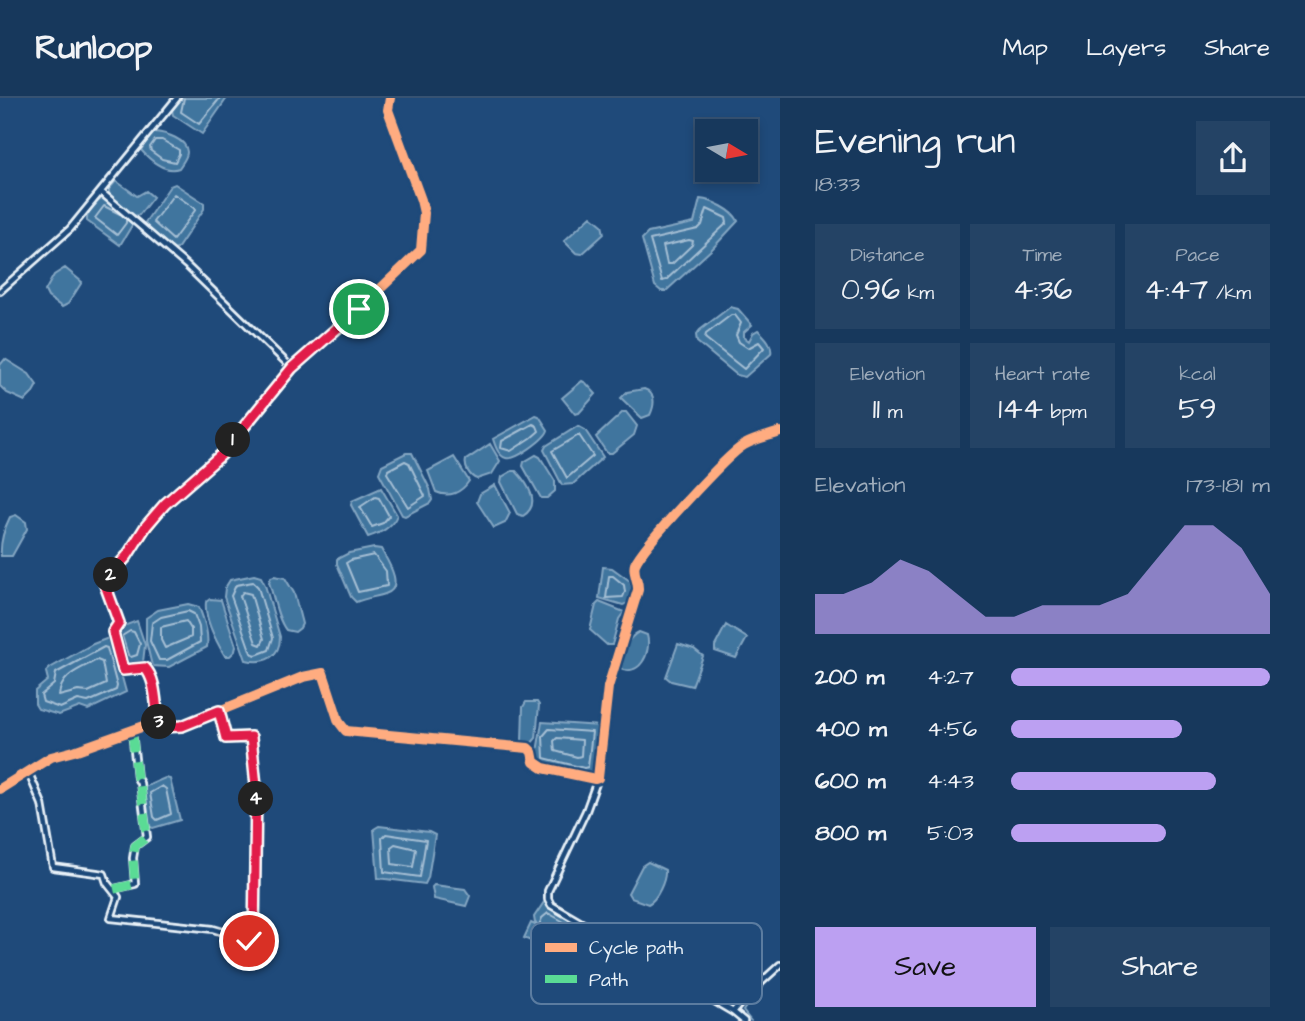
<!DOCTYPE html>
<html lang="en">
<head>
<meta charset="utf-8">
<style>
  :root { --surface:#17385c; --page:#244365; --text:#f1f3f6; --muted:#9eacbb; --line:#365272; --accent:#bca0f2 }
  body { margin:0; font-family:"Architects Daughter",sans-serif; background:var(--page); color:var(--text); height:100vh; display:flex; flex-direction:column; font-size:26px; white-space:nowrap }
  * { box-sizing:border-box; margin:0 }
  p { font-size:23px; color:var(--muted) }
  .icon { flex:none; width:38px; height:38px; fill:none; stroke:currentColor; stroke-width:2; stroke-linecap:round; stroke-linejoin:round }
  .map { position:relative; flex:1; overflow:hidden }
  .side { display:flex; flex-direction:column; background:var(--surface); width:525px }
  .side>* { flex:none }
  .needle { width:46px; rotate:100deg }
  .controls { position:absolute; left:695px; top:21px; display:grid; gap:14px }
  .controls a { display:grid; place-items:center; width:63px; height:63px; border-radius:0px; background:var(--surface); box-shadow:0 4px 10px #0003,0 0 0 2px var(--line); font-size:35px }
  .pin { position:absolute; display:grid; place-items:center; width:60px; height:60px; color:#fff; margin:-30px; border:4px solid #fff; border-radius:50%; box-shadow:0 2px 7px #0007 }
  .km { position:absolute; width:35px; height:35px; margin:-18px; border-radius:50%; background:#222; color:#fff; font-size:19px; line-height:35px; text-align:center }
  .round { display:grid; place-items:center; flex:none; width:74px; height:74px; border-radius:0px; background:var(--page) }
  .summary { display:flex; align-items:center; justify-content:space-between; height:119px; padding:0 35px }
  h1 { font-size:38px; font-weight:600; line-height:52px }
  .stats { display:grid; grid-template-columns:repeat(3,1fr); gap:10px; height:119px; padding:7px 35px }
  .stats div { display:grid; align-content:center; border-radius:0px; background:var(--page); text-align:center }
  .stats b { font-size:30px; font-weight:600 }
  .stats small { font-size:19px; font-weight:400 }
  .stats p { font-size:19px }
  .chart { height:196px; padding:14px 35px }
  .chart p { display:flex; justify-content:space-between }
  .chart svg { width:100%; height:126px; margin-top:7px; fill:var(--accent); opacity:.7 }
  .action { display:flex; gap:14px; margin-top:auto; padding:14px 35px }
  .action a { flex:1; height:80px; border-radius:0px; background:var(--accent); color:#111; font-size:28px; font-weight:600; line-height:80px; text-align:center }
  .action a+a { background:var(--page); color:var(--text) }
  ul { padding:0 35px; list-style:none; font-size:23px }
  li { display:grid; grid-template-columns:112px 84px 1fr; align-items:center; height:52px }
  li i { height:18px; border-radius:9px; background:var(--accent) }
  header { display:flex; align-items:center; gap:42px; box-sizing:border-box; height:98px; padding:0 35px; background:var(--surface); border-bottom:2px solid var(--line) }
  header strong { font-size:33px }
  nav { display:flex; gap:38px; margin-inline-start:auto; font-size:24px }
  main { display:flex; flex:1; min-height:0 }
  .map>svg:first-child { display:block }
</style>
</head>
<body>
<header>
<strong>Runloop</strong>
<nav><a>Map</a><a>Layers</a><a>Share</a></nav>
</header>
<main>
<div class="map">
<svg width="780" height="923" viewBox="0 0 780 923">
  <rect width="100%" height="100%" fill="#1f4a7a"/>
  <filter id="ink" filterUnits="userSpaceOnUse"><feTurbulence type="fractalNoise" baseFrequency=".0143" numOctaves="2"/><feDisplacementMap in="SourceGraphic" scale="14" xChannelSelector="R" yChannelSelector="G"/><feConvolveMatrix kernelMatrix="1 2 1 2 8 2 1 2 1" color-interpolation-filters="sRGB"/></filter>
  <g filter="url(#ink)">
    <path fill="#41749e" stroke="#84a6c2" stroke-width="2" d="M179,0h48l-25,36 -29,-19 -1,-5z
      M155,34c10,1 32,7 32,20 0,6 -5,11 -8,16 -14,5 -29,-8 -38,-18l9,-15z
      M116,83l21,15 9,-5 7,6 -14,18 -6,1 -24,-22v-5z
      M175,86l29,19v6l-27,40 -4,1 -29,-26 26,-38z
      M104,99l30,25 -14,23 -33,-24c-1,-9 9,-19 17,-24z
      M700,101c12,1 33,11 38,22l-26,28 -46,42h-5l-6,-5 -13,-47 6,-6 46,-10z
      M591,118l11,9 2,9 -22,20 -6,-1 -12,-12z
      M65,170l17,14 -14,22 -6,3 -14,-10 -3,-6 9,-16z
      M730,209l8,2 14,16 -8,7v5l5,4 4,-8 5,-3c7,7 15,14 13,24l-26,23 -8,-2 -40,-33 -1,-7 4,-5z
      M5,261l24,15 8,11 -5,9 -7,7 -18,-8 -7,-7v-21z
      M582,283l4,2 10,11 -17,19 -4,1 -13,-16z
      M644,291c12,4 11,16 6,26l-8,3 -21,-20 6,-6z
      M623,314h3l11,14 -3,9 -22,18h-5l-11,-16z
      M536,317l3,1 9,14c-2,8 -32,31 -42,28 -8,-2 -11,-13 -13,-19z
      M578,328l7,4 18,27 -30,27 -11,1 -18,-35 2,-4z
      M490,346l10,17 -8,13 -15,5c-7,-2 -13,-12 -11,-19z
      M406,355h6l18,36 2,11 -2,3 -25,13 -3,-1 -23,-42 3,-8z
      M536,357l4,2 15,24v10l-8,7h-6l-18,-32 1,-4z
      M454,359l15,24c-8,12 -20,17 -33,11l-8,-21z
      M512,373h4c12,13 26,33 7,45l-6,-2 -16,-32 1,-5z
      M495,387l15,28 -5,10 -11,5 -17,-26 3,-8z
      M381,390l16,27c-5,13 -17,18 -29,22l-17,-32 1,-4z
      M16,417l10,7 1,7 -15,27h-11c-1,-13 3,-27 9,-39z
      M374,450l7,1c6,11 25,39 4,45 -9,3 -19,4 -29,8l-5,-5 -14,-33v-5l12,-6z
      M603,469l9,1 18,13 3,13 -5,9 -5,2 -24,-7z
      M254,477l7,2 4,8 15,52c0,21 -16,27 -34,23l-22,-63 1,-9 5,-8z
      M274,478l11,2 9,15 8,31 -2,4 -5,4 -9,-2c-9,-11 -12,-33 -17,-48l2,-5z
      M210,501l11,1 1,3 14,43 -1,5 -5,5h-5c-9,-15 -21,-37 -19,-54z
      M599,504l25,10 -5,7 -7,26h-5l-17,-15 6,-25z
      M188,506l11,3c5,14 10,25 8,40l-38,20 -17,-1 -6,-25v-23l12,-8z
      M137,523l8,24 -2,17 -18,3 -10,-34 3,-3z
      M726,527l21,13 -11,20 -21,-7v-5z
      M639,534l8,3c5,18 -8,44 -29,32 0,-10 11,-31 21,-35z
      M111,539l15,55 -38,18 -8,-3 -21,8 -21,-6 -3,-5v-13l13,-11 -2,-8 4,-4 43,-24z
      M678,546l16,5 9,7 -11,30 -21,-5 -5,-4z
      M526,604h11l2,3 -3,33 -6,7 -8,-3 1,-35z
      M542,624l58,4 -6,48 -6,2 -50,-13 -2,-5z
      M165,680l5,1 10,41 -27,8 -5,-2 -6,-38z
      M379,728l50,6 6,3 -7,43 -3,6 -47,-6 -4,-49z
      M648,764l17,8c1,10 -8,30 -17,34l-17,-6 -3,-5 14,-27z
      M434,787l31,4 5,7 -4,10 -32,-7 -2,-12z
      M544,804l30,18 -5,19 -34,-16 -1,-6z
      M531,825l37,18 -6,14 -38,-17z"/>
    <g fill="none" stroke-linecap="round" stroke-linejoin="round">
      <path stroke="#a5bfd4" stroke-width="2" d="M184,0l-3,14 18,12 21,-26
        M155,42h7l17,10v4l-4,8 -13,-3 -11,-8 -1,-4z
        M174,96l22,15 -23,31 -20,-18z
        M707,111l19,9 1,5 -61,57 -4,1 -12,-41 48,-11 4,-4z
        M120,116l-16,-8 -9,12 22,17 9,-12v-5
        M689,142l4,1 -1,4 -20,19h-5l-4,-18z
        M731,217h4l6,8 -5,12 3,7 9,6 11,-6 5,6 -20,21 -39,-31 1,-4z
        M533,326l4,2 2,5 -8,7 -20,13 -10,-3 1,-7z
        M579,337l14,21 -26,22 -15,-27z
        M405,363l4,2 16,33 -17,11 -21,-34 1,-3z
        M375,399l4,1 10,18 -6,7 -11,4 -12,-20z
        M374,457l12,16 1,15 -29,6 -12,-29 5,-3z
        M609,478h4l11,9 1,7 -2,5 -17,1z
        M253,484l5,5 15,51 -4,12 -13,5 -5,-2 -20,-57 5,-11z
        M243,494l8,2 13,45 -3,6 -5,-2 -16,-47z
        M188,513l6,3 5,13 1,15 -33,18h-8l-9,-19 2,-18 9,-6z
        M186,523l5,8v8l-26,11 -4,-8v-13z
        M130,533l4,1 6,12 -3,11 -6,2 -3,-2 -6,-19z
        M104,549l3,1 10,38 -1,4 -28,12 -10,-2 -18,8 -17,-6 -2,-7 13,-11 2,-11z
        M97,562l5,2 4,22 -18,8 -10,-1 -19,5c2,-22 20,-26 38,-36z
        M549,631l43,3 -4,35 -4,1 -40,-10 -1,-22z
        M557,640l25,2 -1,16 -4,1 -22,-6 -1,-10z
        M162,688l4,3 5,25 -14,6 -3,-3 -4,-24z
        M386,736l40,6 -6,37 -36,-5 -2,-34z
        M395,746l21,5 -3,18 -21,-3 -1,-17z
        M548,815l18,10 5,11 8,2 10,7 24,10 -14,29c-12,0 -18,-11 -30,-12l2,-13 -2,-6 -34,-16 7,-17z"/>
      <path stroke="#84a6c2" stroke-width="2" d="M751,923l-8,-10 11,-17 26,-24"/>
      <g stroke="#e8f1f8" stroke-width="10">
        <path id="minor" d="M101,94l85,73 106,103
          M0,193l70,-62 107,-131
          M159,626c-3,-17 -2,-44 -14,-56l-22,2 -10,-38 6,-9 -15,-41 22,-26 39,-52 56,-49 71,-87 67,-59 62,-59 3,-37 -3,-13 -33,-90 2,-12
          M28,673l14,33 11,63 51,7 3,9 11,14 -7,21 102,11 41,12 2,-155 -5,-49 -25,1 -7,-27
          M598,680l-12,33 -38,80v8l3,6 182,107 11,9
          M0,691l51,-32 23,-6 73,-26 12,-1 4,3 19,-1 121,-49 20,-4 16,49 7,9 182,17 4,4 2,10 9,6 52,11 3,-1 10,-91 30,-97c1,-10 -6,-17 -3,-26 7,-17 92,-109 109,-119 10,-6 25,-9 36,-13
          M114,791l21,-5 -2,-26 2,-12 12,-9 -7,-54 -3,-5 -5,-47
          M733,914l13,-16 34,-31"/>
      </g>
      <use href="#minor" stroke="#1f4a7a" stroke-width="4.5"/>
      <path stroke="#5adb95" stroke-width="9" stroke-dasharray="18 9" stroke-linecap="butt" d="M114,791l21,-5 -2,-26 2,-12 12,-9 -7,-54 -3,-5 -5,-47"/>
      <g stroke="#1f4a7a" stroke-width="15">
        <path id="cycleway" d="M159,626c-3,-17 -2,-44 -14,-56l-22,2 -10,-38 6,-9 -15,-41 22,-26 39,-52 56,-49 71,-87 67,-59 62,-59 3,-37 -3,-13 -33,-90 2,-12
          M0,691l51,-32 23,-6 73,-26 12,-1 4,3 19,-1 121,-49 20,-4 16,49 7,9 182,17 4,4 2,10 9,6 52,11 3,-1 10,-91 30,-97c1,-10 -6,-17 -3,-26 7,-17 92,-109 109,-119 10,-6 25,-9 36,-13"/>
      </g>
      <use href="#cycleway" stroke="#ffac80" stroke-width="10"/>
    </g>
  </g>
  <g fill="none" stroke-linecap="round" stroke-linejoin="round" filter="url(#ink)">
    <g stroke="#fff" stroke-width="14">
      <path id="route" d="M249,843h5l2,-155 -5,-49 -25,1 -7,-27 -37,15 -19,1 -4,-3c-4,-17 -2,-44 -14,-56l-22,2 -10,-38 6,-9 -15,-41 23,-26 19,-30 19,-22 56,-49 71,-87 67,-59"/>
    </g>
    <use href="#route" stroke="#e11d48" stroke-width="9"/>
  </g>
  <rect x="531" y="825" width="231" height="81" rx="10" fill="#1f4a7a" stroke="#5b7ca0" stroke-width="2"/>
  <rect x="545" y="845" width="32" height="9" fill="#ffac80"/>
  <rect x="545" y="877" width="32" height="8" fill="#5adb95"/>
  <g font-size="19" fill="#e8f1f8">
    <text x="589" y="856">Cycle path</text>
    <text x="589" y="888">Path</text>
  </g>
</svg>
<div class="controls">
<a><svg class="needle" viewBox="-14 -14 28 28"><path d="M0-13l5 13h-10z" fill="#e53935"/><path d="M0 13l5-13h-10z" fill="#9eacbb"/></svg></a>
</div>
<div class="pin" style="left:359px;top:211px;background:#1e9e55"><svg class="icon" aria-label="arrive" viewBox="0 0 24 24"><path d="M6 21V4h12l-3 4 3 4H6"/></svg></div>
<div class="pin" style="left:249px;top:843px;background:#d93025"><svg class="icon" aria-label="check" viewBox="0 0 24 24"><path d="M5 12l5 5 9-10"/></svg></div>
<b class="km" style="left:233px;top:342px">1</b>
<b class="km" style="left:111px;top:477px">2</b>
<b class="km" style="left:159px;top:624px">3</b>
<b class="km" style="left:256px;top:701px">4</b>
</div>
<section class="side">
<div class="summary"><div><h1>Evening run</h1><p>18:33</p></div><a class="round"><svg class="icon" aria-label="share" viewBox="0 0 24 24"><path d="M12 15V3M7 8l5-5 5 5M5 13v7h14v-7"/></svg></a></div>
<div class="stats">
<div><p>Distance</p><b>0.96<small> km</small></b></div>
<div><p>Time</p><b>4:36</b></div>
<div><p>Pace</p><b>4:47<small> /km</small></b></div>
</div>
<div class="stats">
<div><p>Elevation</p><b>11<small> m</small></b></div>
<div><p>Heart rate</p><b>144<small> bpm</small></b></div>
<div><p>kcal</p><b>59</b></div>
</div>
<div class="chart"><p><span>Elevation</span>173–181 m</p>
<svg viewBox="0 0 160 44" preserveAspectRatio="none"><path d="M0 44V30L10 30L20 26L30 18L40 22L50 30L60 38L70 38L80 34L90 34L100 34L110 30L120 18L130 6L140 6L150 14L160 30V44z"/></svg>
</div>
<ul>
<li><b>200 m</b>4:27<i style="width:100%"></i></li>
<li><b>400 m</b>4:56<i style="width:66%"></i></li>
<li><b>600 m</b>4:43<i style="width:79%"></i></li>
<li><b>800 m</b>5:03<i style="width:60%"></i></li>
</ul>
<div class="action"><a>Save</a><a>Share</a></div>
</section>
</main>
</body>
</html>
